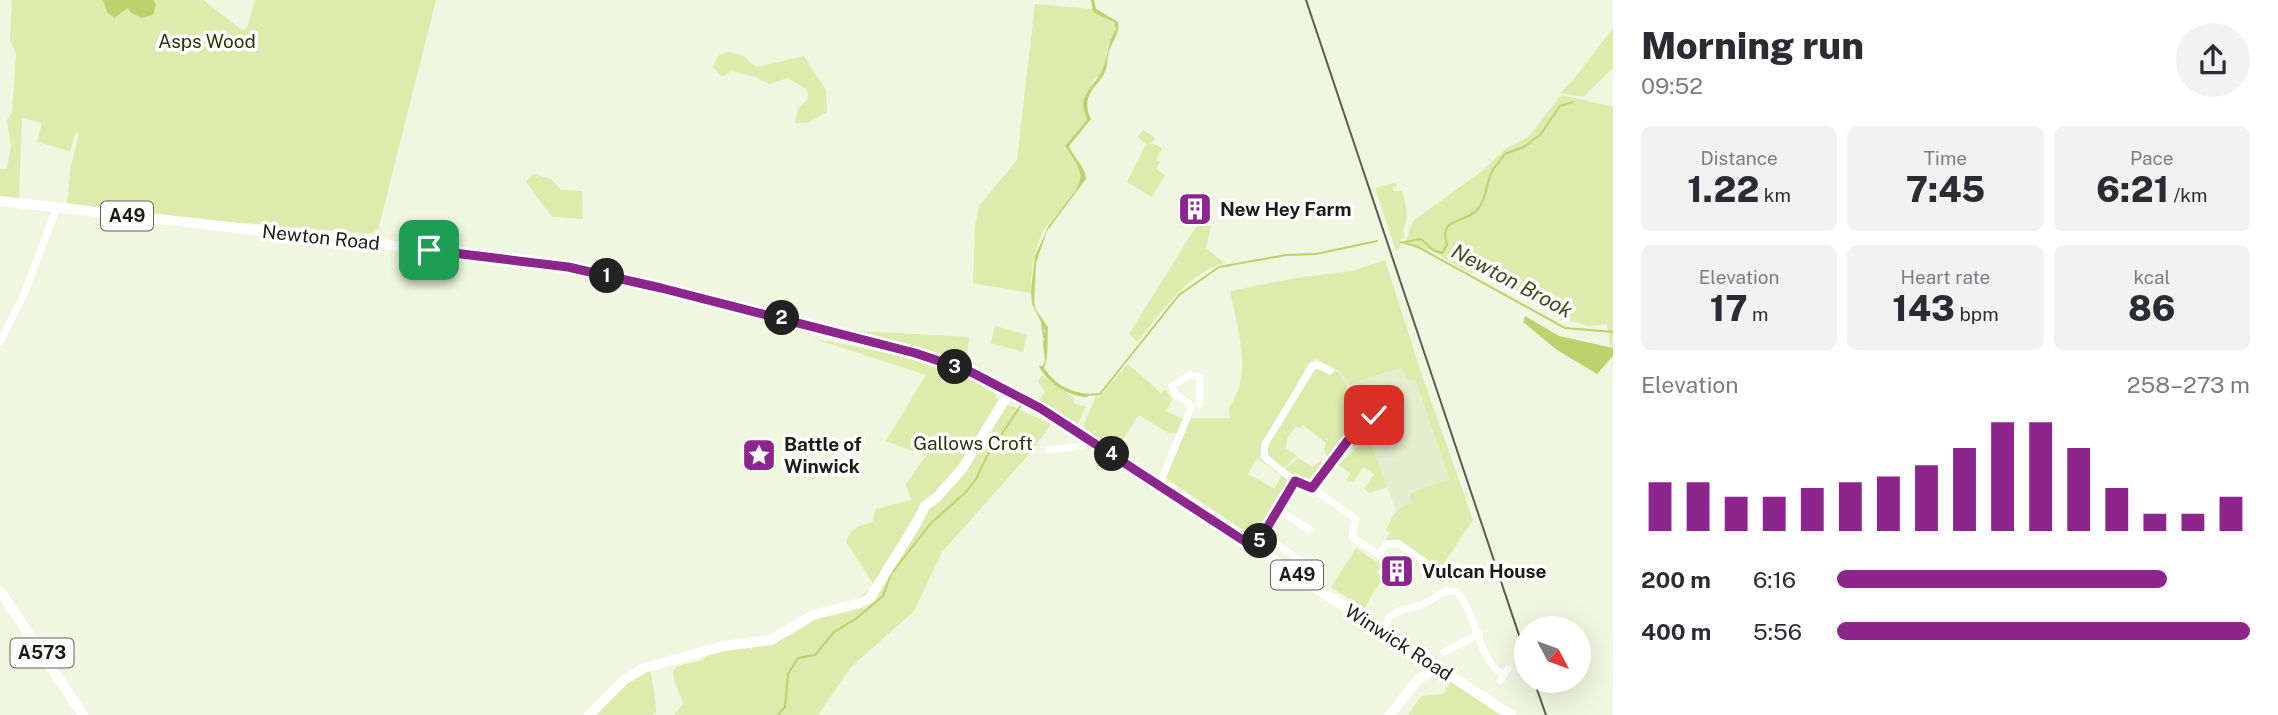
<!DOCTYPE html>
<html lang="en">
<head>
<meta charset="utf-8">
<style>
  :root { --surface:#fff; --page:#f2f2f3; --text:#2b2b33; --muted:#7c7c81; --accent:#8c268d }
  body { margin:0; font-family:"Public Sans",sans-serif; background:var(--page); color:var(--text); height:100vh; display:flex; flex-direction:column; font-size:26px; white-space:nowrap }
  * { box-sizing:border-box; margin:0 }
  p { font-size:23px; color:var(--muted) }
  .icon { flex:none; width:38px; height:38px; fill:none; stroke:currentColor; stroke-width:2; stroke-linecap:round; stroke-linejoin:round }
  .map { position:relative; flex:1; overflow:hidden }
  .sheet { display:flex; flex-direction:column; background:var(--surface); width:665px }
  .sheet>* { flex:none }
  .needle { width:46px; rotate:131deg }
  .tools { position:absolute; left:1514px; top:616px; display:grid; gap:14px }
  .tools a { display:grid; place-items:center; width:77px; height:77px; border-radius:50%; background:var(--surface); box-shadow:0 7px 28px #0002; font-size:35px }
  .pin { position:absolute; display:grid; place-items:center; width:60px; height:60px; color:#fff; margin:-30px; border-radius:14px; box-shadow:0 4px 10px #0006 }
  .km { position:absolute; width:35px; height:35px; margin:-18px; border-radius:50%; background:#222; color:#fff; font-size:19px; line-height:35px; text-align:center }
  .round { display:grid; place-items:center; flex:none; width:74px; height:74px; border-radius:37px; background:var(--page) }
  .headline { display:flex; align-items:center; justify-content:space-between; height:119px; padding:0 28px }
  h1 { font-size:38px; font-weight:800; line-height:52px }
  .metrics { display:grid; grid-template-columns:repeat(3,1fr); gap:10px; height:119px; padding:7px 28px }
  .metrics div { display:grid; align-content:center; border-radius:10px; background:var(--page); text-align:center }
  .metrics b { font-size:35px; font-weight:800 }
  .metrics small { font-size:19px; font-weight:400 }
  .metrics p { font-size:19px }
  .chart { height:196px; padding:14px 28px }
  .chart p { display:flex; justify-content:space-between }
  .chart svg { width:100%; height:126px; margin-top:7px; stroke:var(--accent); stroke-width:6 }
  ul { padding:0 28px; list-style:none; font-size:23px }
  li { display:grid; grid-template-columns:112px 84px 1fr; align-items:center; height:52px }
  li i { height:18px; border-radius:9px; background:var(--accent) }
  main { display:flex; flex:1; min-height:0 }
  .map>svg:first-child { display:block }
</style>
</head>
<body>
<main>
<div class="map">
<svg width="1613" height="715" viewBox="0 0 1613 715">
  <rect width="100%" height="100%" fill="#f0f6df"/>
  <path fill="#e6edce" d="M1309,289l102,79 54,159 -62,2 -32,-86 -7,-2 -7,7 -15,-11 14,-27 -7,-25 -7,3z"/>
  <path fill="#ddebad" d="M12,0h191l39,30 5,-2 8,-28h181l-58,230 -3,-1 -1,5 -307,-26 3,-38 9,-36 -4,-1 -5,18 -33,-9 5,-19 -20,-5 -3,82 -19,-2v-29h7l4,-24 -4,-25 5,-7 4,-59 -6,-14z
    M1035,4l57,5 25,16 -10,23 -3,20 -5,8 -5,3 -11,24 4,17 -22,26c4,10 15,17 16,28 2,17 -23,37 -33,50 -13,17 -18,48 -17,69l-58,-10 2,-57 4,-20 38,-46z
    M1613,28v40l-30,29 -23,-4 14,-14z
    M728,52l14,3 14,12 48,-11 22,34 1,22 -19,11h-13l3,-15 10,-9 -1,-10 -19,-11 -19,6 -16,-8 -22,-5 -9,6 -9,-10 5,-11z
    M1561,95l52,12v244h-2l-4,-27 -18,2 -33,-9 -31,-22 -33,-17 -24,-6 -36,-21 -27,-8 8,-22 68,-49 26,-24 21,-11z
    M1143,130l12,8 -3,5 10,5 -6,11 4,3 -4,7 9,6 -13,22 -25,-15 19,-38 -8,-7z
    M533,174l18,5 10,11 21,1 1,28 -31,-2 -26,-35z
    M1394,183l3,2 -5,2 2,4h8c5,15 7,24 1,39l2,8 -5,1 1,7 -5,5 -21,-63z
    M1197,225l14,1 -5,22 18,15c-38,11 -63,50 -87,79l-8,-8z
    M1385,260l37,115 51,145 -34,51 -41,-29 -4,4 -8,-7 4,-6 -4,-3c9,-16 6,-20 26,-27l-3,-9 40,-15 -34,-100 -7,2 -6,-14 -53,17 -9,-13 -25,-12 -7,5 -46,82 -1,9 19,16 -2,2 -21,-15 -9,16 26,15 8,-14 8,7 -33,57 -91,-61 25,-60h39l-1,-11c25,-30 8,-81 1,-116l66,-13 56,-7z
    M818,321l41,10 110,6 -2,18 -12,8 -138,-39z
    M995,326l32,9 -4,17 -32,-9z
    M812,338c33,7 179,31 186,62l53,24 -19,27 -90,101 -28,59 -64,57 -32,47h-144l9,-12c-2,-10 -18,-31 -4,-37 7,-3 16,-3 23,-6l4,-3 -2,-3 85,-18 37,-24 23,-5 25,-22 -28,-43c4,-12 12,-18 26,-19l4,-14 35,-9 -5,-16 20,-28 -40,-15 40,-66z
    M1314,361l25,12 17,29 -5,10 6,4 -1,5 -23,38h-3l-4,-4 -2,-7 2,-5 -23,-18 -3,3 -4,-2 -9,13 -1,9 11,8 -15,13c-6,-5 -13,-10 -14,-17 -4,-19 35,-73 46,-91z
    M1128,364l33,29 5,-3 6,10 -6,11 19,9 -6,13h-11l-27,-17 -4,1 -20,32 -32,-19 -1,-6 12,-28 3,1z
    M1042,375l32,23v5l12,4 -8,17 -41,-23 8,-8 -7,-12z
    M1364,441l7,2 16,44 -17,6 -6,-4 10,-15 -11,-7 -9,14 -5,1 -3,-2 5,-7 -13,-8z
    M1298,458l14,9 9,-6 5,3c-3,8 -13,17 -22,19l-21,-13z
    M1356,548l22,15h5l-6,10 6,4 -19,32 -33,-22z
    M650,667c1,10 7,38 6,46l-4,2h-60l30,-31z
    M1451,682l49,33h-92l13,-19 22,-2z"/>
  <path fill="#bfd16c" d="M103,0h50l3,4 -3,11 -11,3 -11,-5 -3,-5 -14,10 -7,-6z
    M1091,0h3l2,9 22,13c2,10 -4,17 -8,26 -3,7 -2,14 -4,21 -7,19 -27,24 -15,50l-22,27c4,12 16,19 17,33l-39,52 -11,32 -2,40 2,7 12,17c-1,13 1,29 -4,41 12,17 25,24 45,26l-2,3c-20,-1 -40,-15 -48,-31h4l2,-6 -2,-16 2,-14 -13,-26 -1,-14 4,-34 14,-31 28,-36 4,-13 -4,-12 -12,-18 22,-26c-1,-5 -4,-11 -4,-16 1,-13 15,-24 19,-33 6,-14 5,-28 14,-42l-2,-7 -21,-10z
    M1525,316l34,20 54,12v8l-16,18 -40,-24 -34,-28z"/>
  <g fill="none" stroke-linecap="round" stroke-linejoin="round">
    <path stroke="#bfd16c" stroke-width="2" d="M1495,167l10,-13 19,-7 17,-13 19,-28 13,-4
      M1401,242l17,5 147,81 48,4
      M1405,242l16,-3 12,11 9,3 5,-8c-9,-29 17,-20 31,-36 10,-12 7,-28 16,-41
      M1042,322l2,15
      M1087,395l13,-1 79,-99 40,-28 67,-12 30,-1 61,-13
      M778,715l7,-8 3,-33 10,-16 17,-3 19,-23 23,-14 26,-22 8,-22 40,-51 35,-31 10,-13 11,-23 34,-51"/>
    <path stroke="#fff" stroke-width="7" d="M0,342l23,-45 34,-90
      M1330,371l-12,-6 -5,1 -48,78 -1,13 31,24 17,7 44,31 -4,18 26,17 9,-10 11,-1 27,19
      M1049,450l34,-4 9,-5
      M1159,485l33,-79 -17,-12 -3,-8 18,-11 10,2v27
      M1312,488l37,-49 17,-30 8,6 3,14 -22,10h-6
      M1279,510l31,20
      M1264,536l56,38
      M1256,548l39,-67
      M1383,631l7,-15 11,-6 21,-5 24,-14 11,1c22,25 19,66 47,83
      M1444,652l35,-18
      M1500,681l8,-12"/>
    <path stroke="#fff" stroke-width="10" d="M589,715l35,-35 20,-12 80,-22 47,-6 42,-25 48,-12 9,-5 47,-76 8,-16 12,-9 25,-28 48,-78
      M1390,715l29,-37 6,-3 8,-11"/>
    <path stroke="#fff" stroke-width="10" d="M0,201l495,56 72,10 94,21 254,65 54,18 71,37 471,307
      M0,591l83,124"/>
    <path stroke="#5a5d51" stroke-width="2" d="M1306,0l220,656
      M1534,681l12,34"/>
  </g>
  <g fill="none" stroke-linecap="round" stroke-linejoin="round">
    <g stroke="#fff" stroke-width="14">
      <path id="route" d="M429,250l139,17 93,21 254,65 54,18 71,37 215,140 40,-67 17,7 37,-49 17,-30 8,6"/>
    </g>
    <use href="#route" stroke="#8c268d" stroke-width="9"/>
  </g>
  <defs>
    <g id="building-square" transform="scale(1.75)"><rect x="-9" y="-9" width="18" height="18" rx="4" fill="#8c268d" stroke="#fff"/><path d="M-4-6H4V6H1V3H-1V6H-4ZM-2.5-4.3h1.7v1.8h-1.7ZM.8-4.3h1.7v1.8H.8ZM-2.5-1h1.7V.8h-1.7ZM.8-1h1.7V.8H.8Z" fill="#fff"/></g>
    <g id="sight-square" transform="scale(1.75)"><rect x="-9" y="-9" width="18" height="18" rx="4" fill="#8c268d" stroke="#fff"/><path d="M0-6L1.8-2.2L6-1.7L2.9 1.2L3.7 5.4L0 3.3L-3.7 5.4L-2.9 1.2L-6-1.7L-1.8-2.2Z" fill="#fff"/></g>
  </defs>
  <g fill-rule="evenodd">
    <use href="#building-square" x="1195" y="209"/>
    <use href="#sight-square" x="759" y="455"/>
    <use href="#building-square" x="1397" y="571"/>
  </g>
  <g text-anchor="middle" stroke-width="7" stroke-linejoin="round" paint-order="stroke">
    <g fill="#fff" stroke="#5f615b" stroke-width="2">
      <rect x="101" y="201.5" width="52" height="29" rx="5"/>
      <rect x="1271" y="560.5" width="52" height="29" rx="5"/>
      <rect x="10.5" y="638.5" width="63" height="29" rx="5"/>
    </g>
    <g font-size="18" font-weight="bold" fill="#1b1d15">
      <text x="127" y="222">A49</text>
      <text x="1297" y="581">A49</text>
      <text x="42" y="659">A573</text>
    </g>
    <g font-size="19" fill="#2d3408" stroke="#fff">
      <text x="207" y="48">Asps Wood</text>
      <text x="973" y="450">Gallows Croft</text>
    </g>
    <g font-size="19" font-weight="bold" fill="#1b1d15" stroke="#fff" text-anchor="start">
      <text x="1220" y="216">New Hey Farm</text>
      <text x="784" y="451">Battle of<tspan x="784" dy="22">Winwick</tspan></text>
      <text x="1422" y="578">Vulcan House</text>
    </g>
    <g font-size="19" fill="#1b1d15" stroke="#fff">
      <text transform="translate(321 237) rotate(6)" y="7">Newton Road</text>
      <text transform="translate(1399 642) rotate(33)" y="7">Winwick Road</text>
    </g>
    <g font-size="21" font-style="italic" fill="#444b21" stroke="#fff">
      <text transform="translate(1512 281) rotate(28)" y="7">Newton Brook</text>
    </g>
  </g>
</svg>
<div class="tools">
<a><svg class="needle" viewBox="-14 -14 28 28"><path d="M0-13l5 13h-10z" fill="#e53935"/><path d="M0 13l5-13h-10z" fill="#7c7c81"/></svg></a>
</div>
<div class="pin" style="left:429px;top:250px;background:#1e9e55"><svg class="icon" aria-label="arrive" viewBox="0 0 24 24"><path d="M6 21V4h12l-3 4 3 4H6"/></svg></div>
<div class="pin" style="left:1374px;top:415px;background:#d93025"><svg class="icon" aria-label="check" viewBox="0 0 24 24"><path d="M5 12l5 5 9-10"/></svg></div>
<b class="km" style="left:607px;top:276px">1</b>
<b class="km" style="left:782px;top:318px">2</b>
<b class="km" style="left:955px;top:367px">3</b>
<b class="km" style="left:1112px;top:454px">4</b>
<b class="km" style="left:1260px;top:541px">5</b>
</div>
<section class="sheet">
<div class="headline"><div><h1>Morning run</h1><p>09:52</p></div><a class="round"><svg class="icon" aria-label="share" viewBox="0 0 24 24"><path d="M12 15V3M7 8l5-5 5 5M5 13v7h14v-7"/></svg></a></div>
<div class="metrics">
<div><p>Distance</p><b>1.22<small> km</small></b></div>
<div><p>Time</p><b>7:45</b></div>
<div><p>Pace</p><b>6:21<small> /km</small></b></div>
</div>
<div class="metrics">
<div><p>Elevation</p><b>17<small> m</small></b></div>
<div><p>Heart rate</p><b>143<small> bpm</small></b></div>
<div><p>kcal</p><b>86</b></div>
</div>
<div class="chart"><p><span>Elevation</span>258–273 m</p>
<svg viewBox="0 0 160 44" preserveAspectRatio="none"><path d="M5 44V27M15 44V27M25 44V32M35 44V32M45 44V29M55 44V27M65 44V25M75 44V21M85 44V15M95 44V6M105 44V6M115 44V15M125 44V29M135 44V38M145 44V38M155 44V32"/></svg>
</div>
<ul>
<li><b>200 m</b>6:16<i style="width:80%"></i></li>
<li><b>400 m</b>5:56<i style="width:100%"></i></li>
</ul>
</section>
</main>
</body>
</html>
